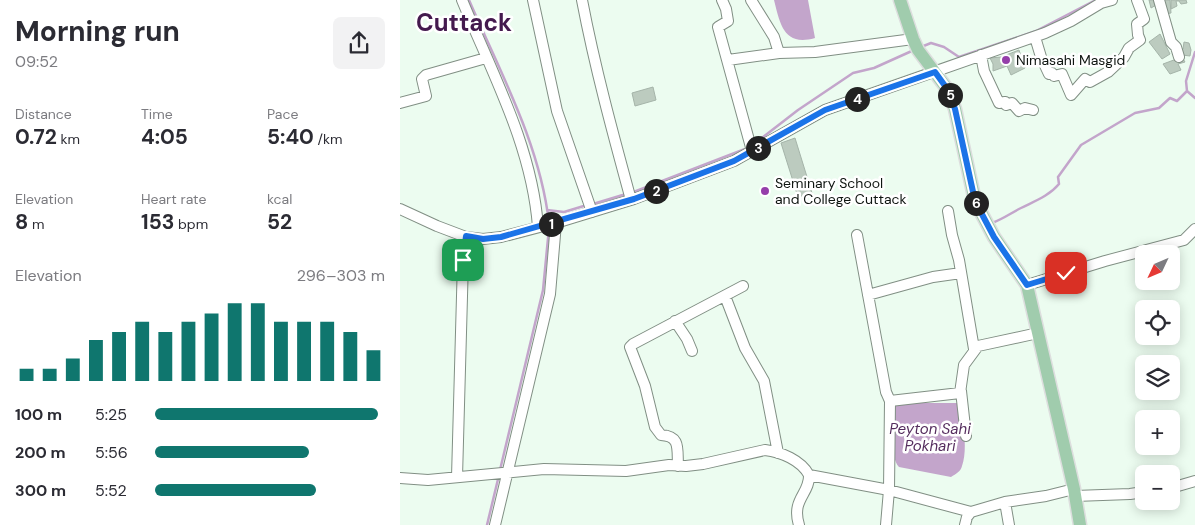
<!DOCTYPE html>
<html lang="en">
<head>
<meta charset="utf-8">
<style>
  :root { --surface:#fff; --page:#f2f2f3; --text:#2b2b33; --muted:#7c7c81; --accent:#0f766e }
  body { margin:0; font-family:"DM Sans",sans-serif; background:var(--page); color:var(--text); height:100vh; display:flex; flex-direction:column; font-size:19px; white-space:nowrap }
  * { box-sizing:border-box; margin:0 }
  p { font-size:16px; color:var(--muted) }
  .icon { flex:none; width:28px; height:28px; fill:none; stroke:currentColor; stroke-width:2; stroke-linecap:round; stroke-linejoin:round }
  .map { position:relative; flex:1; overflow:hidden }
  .side { display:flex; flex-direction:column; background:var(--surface); width:400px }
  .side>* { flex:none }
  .needle { width:32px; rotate:226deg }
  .controls { position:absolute; left:735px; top:245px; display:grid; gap:10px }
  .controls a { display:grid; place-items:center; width:45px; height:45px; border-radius:8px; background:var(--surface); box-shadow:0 2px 12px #0003; font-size:25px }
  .pin { position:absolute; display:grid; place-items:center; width:42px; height:42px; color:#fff; margin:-21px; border-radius:10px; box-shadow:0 2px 8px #0006 }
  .km { position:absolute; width:25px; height:25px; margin:-12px; border-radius:50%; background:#222; color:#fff; font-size:14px; line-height:25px; text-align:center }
  .round { display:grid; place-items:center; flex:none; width:52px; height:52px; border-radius:8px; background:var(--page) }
  .head { display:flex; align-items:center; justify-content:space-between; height:85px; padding:0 15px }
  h1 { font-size:28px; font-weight:700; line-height:38px }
  .figures { display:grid; grid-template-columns:repeat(3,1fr); gap:8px; height:85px; padding:5px 15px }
  .figures div { display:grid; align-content:center }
  .figures b { font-size:21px; font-weight:700 }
  .figures small { font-size:14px; font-weight:400 }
  .figures p { font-size:14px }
  .chart { height:140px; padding:10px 15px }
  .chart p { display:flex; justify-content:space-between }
  .chart svg { width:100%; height:90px; margin-top:5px; stroke:var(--accent); stroke-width:6 }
  ul { padding:0 15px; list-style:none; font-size:16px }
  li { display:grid; grid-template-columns:80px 60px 1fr; align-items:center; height:38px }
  li i { height:12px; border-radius:6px; background:var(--accent) }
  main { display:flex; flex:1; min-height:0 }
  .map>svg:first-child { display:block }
</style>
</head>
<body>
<main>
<section class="side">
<div class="head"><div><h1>Morning run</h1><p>09:52</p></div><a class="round"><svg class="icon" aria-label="share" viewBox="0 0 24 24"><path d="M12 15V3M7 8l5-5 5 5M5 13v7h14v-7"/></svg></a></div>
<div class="figures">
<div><p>Distance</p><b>0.72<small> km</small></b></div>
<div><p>Time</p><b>4:05</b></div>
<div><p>Pace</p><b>5:40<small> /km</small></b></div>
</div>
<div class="figures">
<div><p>Elevation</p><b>8<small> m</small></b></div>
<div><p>Heart rate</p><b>153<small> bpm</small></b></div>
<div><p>kcal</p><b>52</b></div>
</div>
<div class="chart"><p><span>Elevation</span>296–303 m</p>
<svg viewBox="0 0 160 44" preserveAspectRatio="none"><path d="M5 44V38M15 44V38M25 44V33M35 44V24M45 44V20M55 44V15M65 44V20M75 44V15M85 44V11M95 44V6M105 44V6M115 44V15M125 44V15M135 44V15M145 44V20M155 44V29"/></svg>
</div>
<ul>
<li><b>100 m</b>5:25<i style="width:97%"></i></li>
<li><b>200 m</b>5:56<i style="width:67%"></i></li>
<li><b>300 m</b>5:52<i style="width:70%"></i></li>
</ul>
</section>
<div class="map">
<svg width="795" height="525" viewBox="0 0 795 525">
  <rect width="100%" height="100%" fill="#ecfcf0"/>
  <path fill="#c3a5cb" d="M374,0h34l7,38c-31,9 -35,-14 -41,-38z
    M498,403h62c3,16 8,47 2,63 -1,5 -6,8 -11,11l-52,-10c-10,-10 -5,-46 -4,-61z"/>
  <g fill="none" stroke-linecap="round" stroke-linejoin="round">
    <path stroke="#c3a5cb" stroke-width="2.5" d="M69,0c31,72 71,144 80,223
      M521,47l10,-4 13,4 15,10 77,-26 58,-30
      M795,52l-9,29 1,10 8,7
      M354,144l44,-34 55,-37 21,-5 40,-18
      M231,193l114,-44
      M193,204l33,-10
      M147,210l17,2 23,-7
      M592,223c11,-4 19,-10 29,-15 14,-7 28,-12 38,-24l-1,-7 23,-32 54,-32 24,-5 11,-10 7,3 10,-10
      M100,470l43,-180 6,-62
      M87,525l12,-50"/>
  </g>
  <path fill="#bccbbf" stroke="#a5b4a9" d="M749,0h9v4l-7,4z
    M760,0h10l1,13 -6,1z
    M771,0h15l1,3 -6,1 -2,-3h-3l1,5 -6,3z
    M760,34l10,20 -8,5 -13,-17z
    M784,42l5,1 2,7 -1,6 -8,-1 -1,-6h2z
    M619,50l6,18 -14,7 -4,-9 -14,5v-7l-3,-6 11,-1z
    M782,57l3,5 -7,2 3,6 -11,4 -7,-10z
    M253,87l3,13 -21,6 -3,-13z
    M395,138l17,55 -14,4 -17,-54z"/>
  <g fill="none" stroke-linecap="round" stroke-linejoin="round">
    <g stroke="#818f84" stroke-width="12">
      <path id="minor" d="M62,0c30,73 70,146 76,227
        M133,0l24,111 35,101
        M182,0c13,68 31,134 49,200
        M322,0l4,9 2,12 -10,6 34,124
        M351,0l23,37 5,16
        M759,0l12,42 5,5 3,10
        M635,37l6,20 8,17 3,-1 2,3 8,-2 9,21 14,-16 5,3 18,-10 16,-15 5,-9 11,-8 -2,-5 -1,-11 7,-5 -7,-19
        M581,55l3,16 15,32 6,-1 1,3 6,-2 7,8 6,-3 8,2
        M328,60l51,-7 36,-1 98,-13
        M0,103l26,-7 -4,-17 4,-4 60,-17
        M0,209l37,17 29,11 17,2 18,-2 58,-15 75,-23 100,-38 91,-51 220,-77 26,-12 30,-18 11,-3
        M548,211l4,24 7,25 15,89
        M457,235l29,157 4,9
        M627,285l78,-24 79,-21 11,-11
        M468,295l65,-18 28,-4
        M325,296l20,52 19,33 14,72
        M275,321l12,18 5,12
        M561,391l5,45
        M278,466c-1,-17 3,-30 -17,-31l-6,-8 -10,-41 -15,-39 3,-3 110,-58
        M409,475l80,15 82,22
        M57,477l6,-217 3,-23
        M0,478l28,2 116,-11 82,2 43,-6 17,1 17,-2 62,-14c16,2 36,10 44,25 1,19 -18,24 -10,50
        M771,488l24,-7
        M675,496l55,-2 14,-2
        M605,502l4,23
        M95,525l55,-231 6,-71
        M486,525l3,-35 1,-89 70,-8 4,-28 14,-19 60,-13
        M565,525l2,-8 4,-5 34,-10 41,-6 28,-7"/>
    </g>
    <g stroke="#dddede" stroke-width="15">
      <path id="major" d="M500,0l13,39 5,11 30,40 7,19 20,92 19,36 33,48 47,204 6,36"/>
    </g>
    <use href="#minor" stroke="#fff" stroke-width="10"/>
    <use href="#major" stroke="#a0ccad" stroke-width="12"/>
  </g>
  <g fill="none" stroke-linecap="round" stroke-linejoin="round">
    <g stroke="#fff" stroke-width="10">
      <path id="route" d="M63,260l3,-24 17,3 18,-2 133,-38 100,-38 91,-51 110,-38 13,18 7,19 20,92 19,36 33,48 39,-12"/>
    </g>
    <use href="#route" stroke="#1a73e8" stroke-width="6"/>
  </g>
  <g fill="#953eaa" stroke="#fff" stroke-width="2">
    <circle cx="606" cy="60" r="5"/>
    <circle cx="365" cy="191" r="5"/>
  </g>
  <g text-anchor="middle" stroke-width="5" stroke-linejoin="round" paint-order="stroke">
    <g font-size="14" fill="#0f1511" stroke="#fff" text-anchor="start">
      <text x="616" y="65">Nimasahi Masgid</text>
      <text x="375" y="188">Seminary School<tspan x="375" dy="16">and College Cuttack</tspan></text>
    </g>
    <g font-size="15" font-style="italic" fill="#552d5e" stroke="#fff">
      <text x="530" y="434">Peyton Sahi<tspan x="530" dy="17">Pokhari</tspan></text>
    </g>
    <g font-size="24" font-weight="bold" fill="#441a4e" stroke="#fff">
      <text x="64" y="31">Cuttack</text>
    </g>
  </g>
</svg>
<div class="controls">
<a><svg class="needle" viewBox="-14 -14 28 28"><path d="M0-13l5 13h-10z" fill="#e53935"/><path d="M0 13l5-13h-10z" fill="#7c7c81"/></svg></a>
<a><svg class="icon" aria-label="locate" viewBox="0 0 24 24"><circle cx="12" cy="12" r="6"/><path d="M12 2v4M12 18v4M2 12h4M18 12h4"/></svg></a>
<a><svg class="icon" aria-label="layers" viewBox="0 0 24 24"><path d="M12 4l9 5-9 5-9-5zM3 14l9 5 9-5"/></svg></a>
<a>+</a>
<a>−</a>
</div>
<div class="pin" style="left:63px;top:260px;background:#1e9e55"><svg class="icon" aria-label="arrive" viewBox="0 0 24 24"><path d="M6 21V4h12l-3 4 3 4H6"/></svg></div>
<div class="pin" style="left:666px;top:273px;background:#d93025"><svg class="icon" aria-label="check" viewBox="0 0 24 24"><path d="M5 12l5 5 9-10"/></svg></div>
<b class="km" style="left:151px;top:224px">1</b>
<b class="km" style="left:256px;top:191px">2</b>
<b class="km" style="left:358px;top:148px">3</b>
<b class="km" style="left:457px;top:99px">4</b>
<b class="km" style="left:550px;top:95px">5</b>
<b class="km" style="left:576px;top:203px">6</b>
</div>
</main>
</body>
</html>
